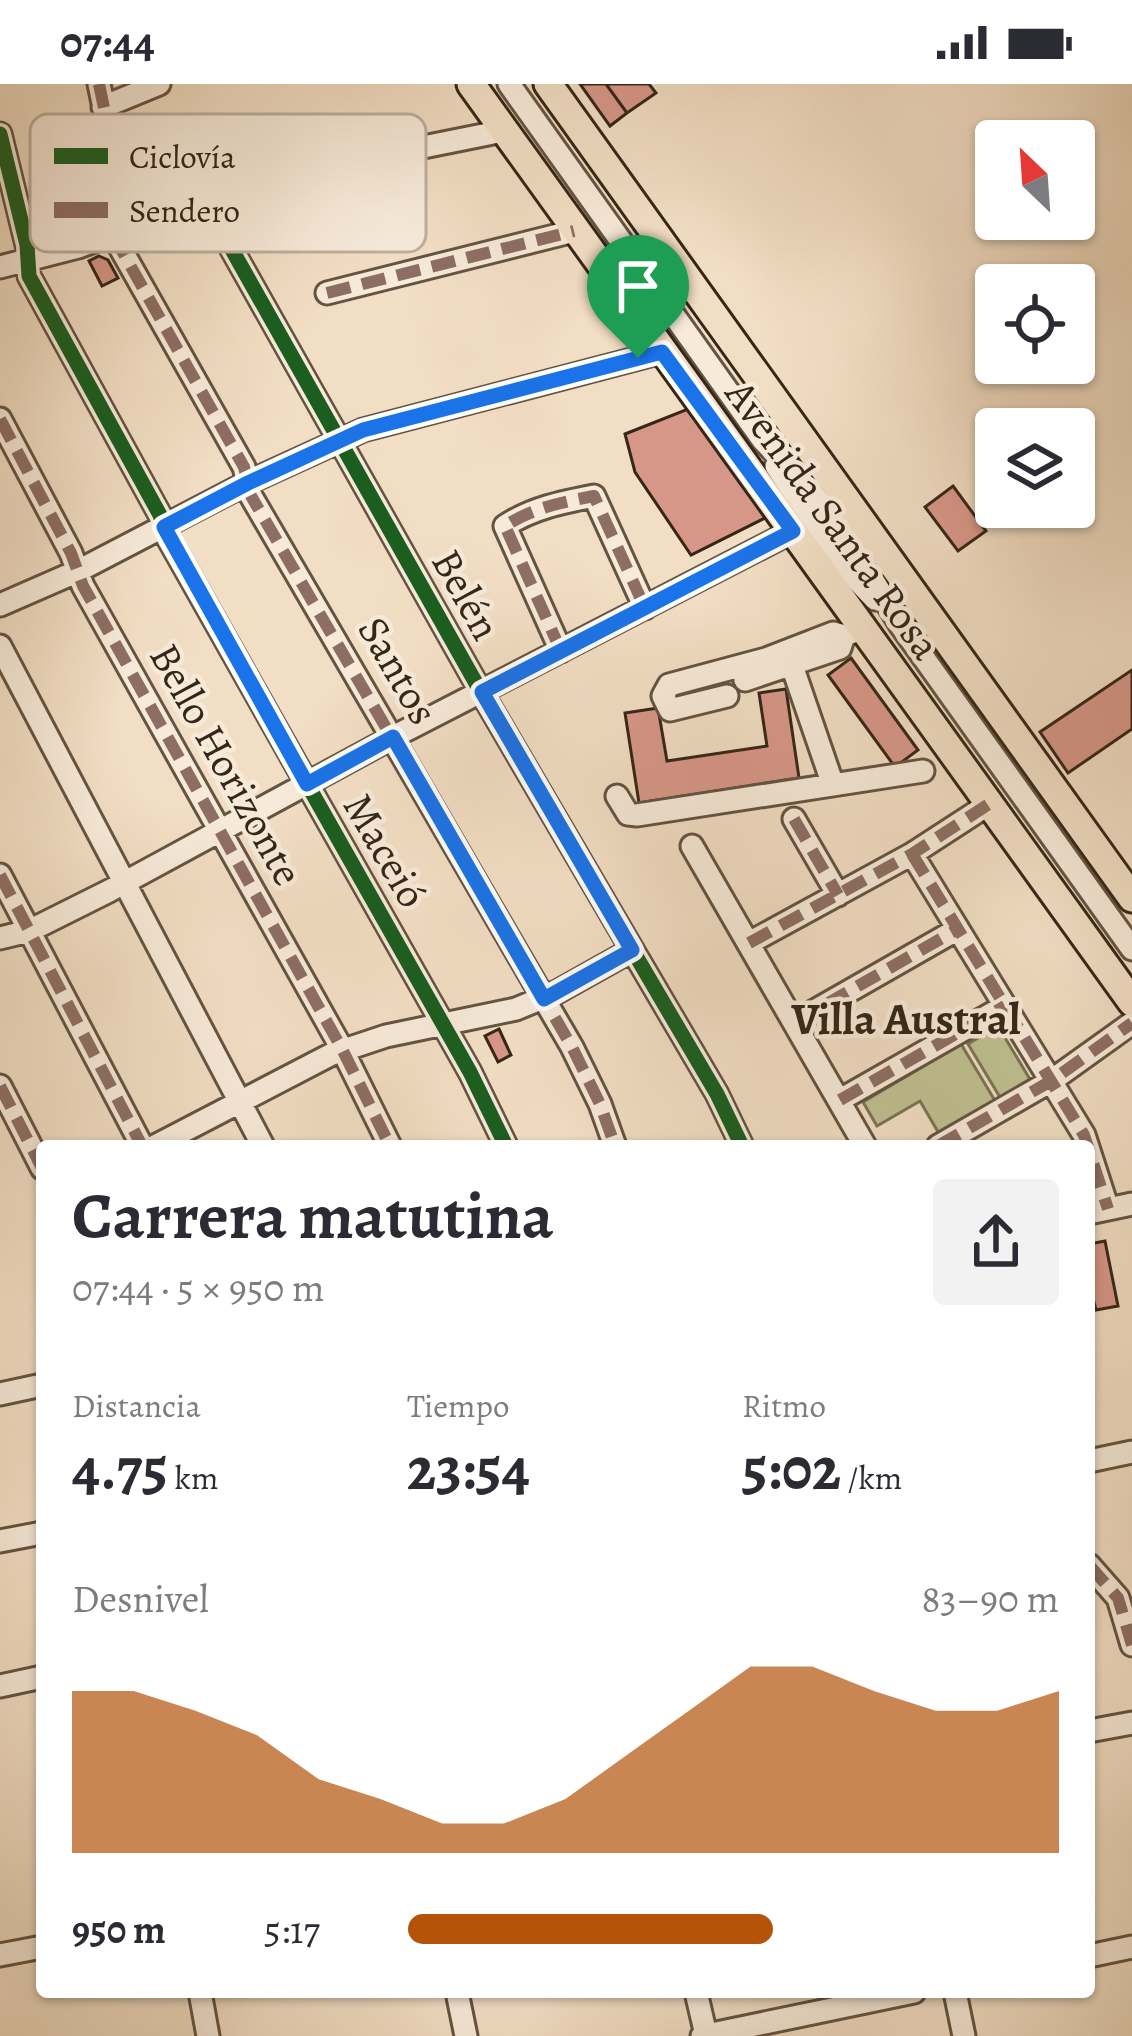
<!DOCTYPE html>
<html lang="es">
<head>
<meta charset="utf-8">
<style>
  :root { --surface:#fff; --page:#f2f2f3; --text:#2b2b33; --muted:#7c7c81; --accent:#b45309 }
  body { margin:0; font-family:Alegreya,serif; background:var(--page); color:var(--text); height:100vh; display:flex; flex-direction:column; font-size:45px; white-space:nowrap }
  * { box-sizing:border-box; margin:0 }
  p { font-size:39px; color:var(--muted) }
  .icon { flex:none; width:66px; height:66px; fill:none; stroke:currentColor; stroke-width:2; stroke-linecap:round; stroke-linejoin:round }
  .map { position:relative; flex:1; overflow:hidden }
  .panel { position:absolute; left:36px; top:1056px; width:1059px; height:858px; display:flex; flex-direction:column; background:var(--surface); border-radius:12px; box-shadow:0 3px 9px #0004 }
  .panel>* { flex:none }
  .needle { width:78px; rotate:335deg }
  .controls { position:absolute; left:975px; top:36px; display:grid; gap:24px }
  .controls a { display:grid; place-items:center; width:120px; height:120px; border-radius:12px; background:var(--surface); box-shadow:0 3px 9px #0004; font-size:60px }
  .pin { position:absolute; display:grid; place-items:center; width:102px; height:102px; color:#fff; margin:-123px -51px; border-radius:50% 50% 50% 0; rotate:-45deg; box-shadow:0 0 12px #0007 }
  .pin .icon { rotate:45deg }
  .round { display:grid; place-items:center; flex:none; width:126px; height:126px; border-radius:12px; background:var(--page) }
  .head { display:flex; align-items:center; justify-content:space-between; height:204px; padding:0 36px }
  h1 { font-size:66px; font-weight:700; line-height:90px }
  .stats { display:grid; grid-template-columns:repeat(3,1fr); gap:18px; height:204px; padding:12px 36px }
  .stats div { display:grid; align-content:center }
  .stats b { font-size:60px; font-weight:700 }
  .stats small { font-size:33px; font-weight:400 }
  .stats p { font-size:33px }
  .chart { height:336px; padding:24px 36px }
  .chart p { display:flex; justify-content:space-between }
  .chart svg { width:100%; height:216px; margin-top:12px; fill:var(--accent); opacity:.7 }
  ul { padding:0 36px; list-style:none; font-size:39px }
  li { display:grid; grid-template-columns:192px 144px 1fr; align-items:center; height:90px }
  li i { height:30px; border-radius:15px; background:var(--accent) }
  .status { display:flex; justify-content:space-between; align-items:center; height:84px; padding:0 60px; background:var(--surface); direction:ltr }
  .status svg { height:33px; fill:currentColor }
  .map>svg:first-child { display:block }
</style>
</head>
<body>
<div class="status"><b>07:44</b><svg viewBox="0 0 49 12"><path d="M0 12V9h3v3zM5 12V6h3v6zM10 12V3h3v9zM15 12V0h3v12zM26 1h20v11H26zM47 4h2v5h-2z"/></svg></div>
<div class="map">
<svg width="1132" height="1952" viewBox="0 0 1132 1952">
  <rect width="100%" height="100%" fill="#f2dec4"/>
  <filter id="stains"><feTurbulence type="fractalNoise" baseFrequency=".00167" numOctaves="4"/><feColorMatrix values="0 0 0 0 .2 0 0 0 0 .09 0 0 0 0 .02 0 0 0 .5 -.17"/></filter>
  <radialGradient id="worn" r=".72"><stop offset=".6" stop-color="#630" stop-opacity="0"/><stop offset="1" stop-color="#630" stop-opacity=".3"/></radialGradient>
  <path fill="#bfc091" stroke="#7a7354" stroke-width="3" d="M998,942l33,55 -30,18 -33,-55z
    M961,960l36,60 -56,33 -21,-36 -43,25 -14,-24z"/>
  <path fill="#d79788" stroke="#352617" stroke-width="3" d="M580,0h26l21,29 -17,13z
    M606,0h43l7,9 -29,20z
    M99,172l9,4 10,18 -16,8 -13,-25z
    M688,325l79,108 -76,38 -56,-83 -10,-38z
    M953,402l33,45 -28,20 -33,-44z
    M851,574l67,92 -23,17 -67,-92z
    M1132,586v59l-64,44 -28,-41z
    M786,605l13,89 -160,25 -14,-90 33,-5 9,53 100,-15 -8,-53z
    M499,945l12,26 -13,7 -13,-26z
    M1105,1157l13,65 -22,4 -7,-27v-39z"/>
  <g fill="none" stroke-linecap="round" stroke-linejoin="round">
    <g stroke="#645442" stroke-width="27">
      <path id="minor" d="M99,0l14,67 28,74
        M509,0l253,355 51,55 41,55 47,77 231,323
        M103,23l56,-23
        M0,50l27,111 2,31 131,239 8,23 302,534 36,74
        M204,116l277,492 236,402 25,52
        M113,151l131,232 7,29 321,551 28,57 15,42
        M0,183l78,-20 191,-69 234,-47
        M327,209l247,-62
        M0,335l71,134 12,33 259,463 48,97
        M776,382l65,97 34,36
        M0,521l78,-34 169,-88 116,-53 299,-78
        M0,562l263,500
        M561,567l-56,-125c27,-18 58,-24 89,-30l51,112
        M787,567l46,134
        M745,596l95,-32 4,-12
        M727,612l-57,14 -7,-14 6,-11 97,-26 67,-26 11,3 18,-8
        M617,712l11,18 9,1 286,-44
        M794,735l44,76
        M692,762l173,300
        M912,770l172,281 24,74
        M0,791l142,271
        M0,854l29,-7 80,-40 284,-154 400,-206
        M749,859l163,-89 77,-50
        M795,938l163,-93
        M0,1002l42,82
        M840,1016l165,-94
        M155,1062l177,-92 54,-18 130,-27 41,-17 75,-42
        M938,1062l113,-65 81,-58
        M1089,1129l43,-9
        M0,1310l42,-9
        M1089,1377l43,-9
        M0,1457l42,-8
        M1089,1481l29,33 14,47
        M0,1602l42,-9
        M1089,1647l43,-8
        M0,1871l42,-8
        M1089,1872l43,-9
        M200,1908l8,44
        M457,1908l9,44
        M696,1908l10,43
        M955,1908l9,44
        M702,1952l212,-44"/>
    </g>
    <g stroke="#352617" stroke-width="33">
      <path id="major" d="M471,0l661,918
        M548,0l584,814"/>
    </g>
    <use href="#minor" stroke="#f7ead9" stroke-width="21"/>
    <use href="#major" stroke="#f2dec4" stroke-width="27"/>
    <path stroke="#8d6e63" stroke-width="12" stroke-dasharray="24 12" stroke-linecap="butt" d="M99,0l14,67 28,74
      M113,151l131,232 7,29 321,551 28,57 15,42
      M327,209l247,-62
      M0,335l71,134 12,33 259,463 48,97
      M561,567l-56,-125c27,-18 58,-24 89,-30l51,112
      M794,735l44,76
      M912,770l172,281 24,74
      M0,791l142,271
      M749,859l163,-89 77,-50
      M795,938l163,-93
      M0,1002l42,82
      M840,1016l165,-94
      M938,1062l113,-65 81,-58
      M1089,1481l29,33 14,47"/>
    <g stroke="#f7ead9" stroke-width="22">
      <path id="cycleway" d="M0,50l27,111 2,31 131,239 8,23 302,534 36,74
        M204,116l277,492 236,402 25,52"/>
    </g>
    <use href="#cycleway" stroke="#1b5e20" stroke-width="15"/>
  </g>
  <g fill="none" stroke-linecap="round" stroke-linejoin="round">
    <g stroke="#fff" stroke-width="24">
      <path id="route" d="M662,268l131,179 -311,161 150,258 -88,49 -151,-262 -86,47 -143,-257 84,-44 115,-53z"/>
    </g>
    <use href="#route" stroke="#1a73e8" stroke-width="15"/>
  </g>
  <g text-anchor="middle" stroke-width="9" stroke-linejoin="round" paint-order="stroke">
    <g font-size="42" fill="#352617" stroke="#f7ead9">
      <text transform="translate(834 435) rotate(54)" y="15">Avenida Santa Rosa</text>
      <text transform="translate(467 510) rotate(61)" y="15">Belén</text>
      <text transform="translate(399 586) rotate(60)" y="15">Santos</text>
      <text transform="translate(227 680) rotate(61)" y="15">Bello Horizonte</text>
      <text transform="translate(386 766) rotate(60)" y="15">Maceió</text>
    </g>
    <g font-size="45" font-weight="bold" fill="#352617" stroke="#f7ead9">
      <text x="906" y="950">Villa Austral</text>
    </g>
  </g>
  <rect x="30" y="30" width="396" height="138" rx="18" fill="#f7ead9" stroke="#bdaf9f" stroke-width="3"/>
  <rect x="54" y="64" width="54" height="16" fill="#1b5e20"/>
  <rect x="54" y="118" width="54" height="16" fill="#8d6e63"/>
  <g font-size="33" fill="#352617">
    <text x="129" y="84">Ciclovía</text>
    <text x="129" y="138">Sendero</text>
  </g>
  <rect width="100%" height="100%" filter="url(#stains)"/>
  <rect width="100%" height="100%" fill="url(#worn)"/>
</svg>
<div class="controls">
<a><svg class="needle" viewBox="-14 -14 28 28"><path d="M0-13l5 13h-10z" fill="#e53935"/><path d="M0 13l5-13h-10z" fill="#7c7c81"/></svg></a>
<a><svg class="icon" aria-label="locate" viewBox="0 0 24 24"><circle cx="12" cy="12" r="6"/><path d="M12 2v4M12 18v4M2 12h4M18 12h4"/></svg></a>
<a><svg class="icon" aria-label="layers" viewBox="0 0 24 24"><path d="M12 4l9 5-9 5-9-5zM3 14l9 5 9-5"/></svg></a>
</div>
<div class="pin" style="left:638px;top:274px;background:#1e9e55"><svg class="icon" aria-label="arrive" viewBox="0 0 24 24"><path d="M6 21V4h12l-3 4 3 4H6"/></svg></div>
<section class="panel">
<div class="head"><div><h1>Carrera matutina</h1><p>07:44 · 5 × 950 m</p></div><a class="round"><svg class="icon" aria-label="share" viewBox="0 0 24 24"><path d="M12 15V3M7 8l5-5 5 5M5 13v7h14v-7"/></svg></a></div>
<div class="stats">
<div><p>Distancia</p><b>4.75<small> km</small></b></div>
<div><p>Tiempo</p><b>23:54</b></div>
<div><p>Ritmo</p><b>5:02<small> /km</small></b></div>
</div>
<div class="chart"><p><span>Desnivel</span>83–90 m</p>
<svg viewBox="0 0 160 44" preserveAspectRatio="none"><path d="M0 44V11L10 11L20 15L30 20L40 29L50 33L60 38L70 38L80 33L90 24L100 15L110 6L120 6L130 11L140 15L150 15L160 11V44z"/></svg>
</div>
<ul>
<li><b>950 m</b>5:17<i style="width:56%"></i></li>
</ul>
</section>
</div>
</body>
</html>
